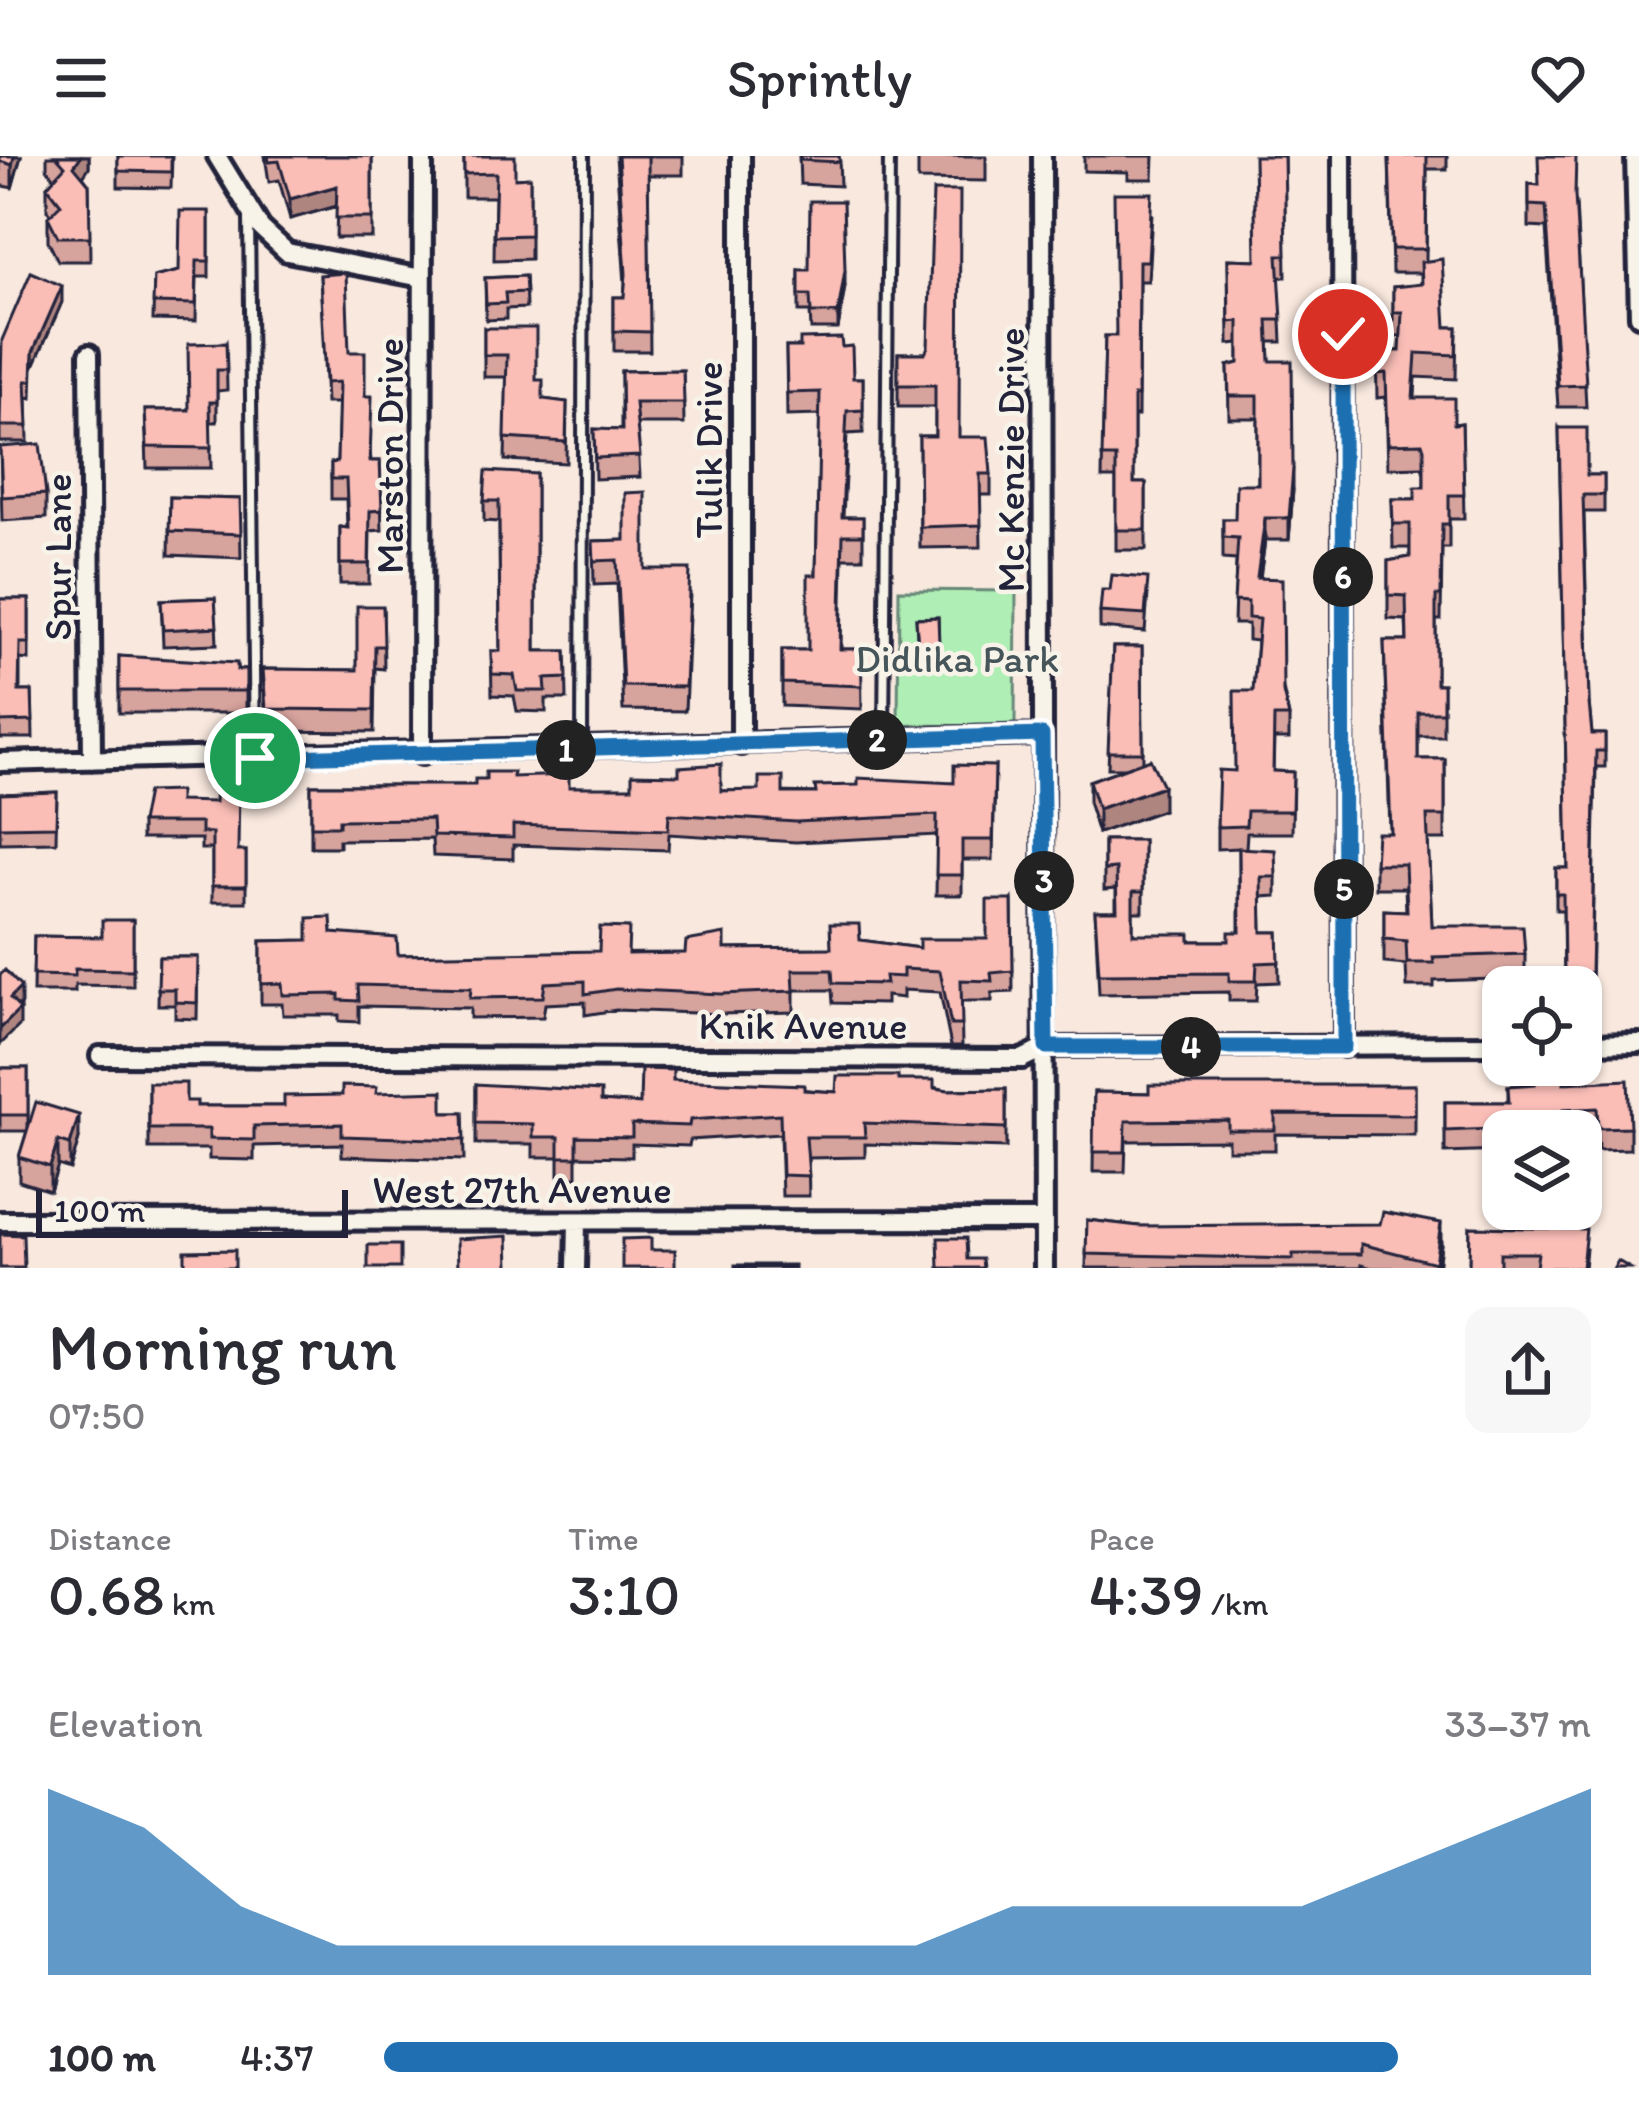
<!DOCTYPE html>
<html lang="en">
<head>
<meta charset="utf-8">
<style>
  :root { --surface:#fff; --page:#f7f7f7; --text:#2b2b33; --muted:#7c7c81; --accent:#1f6fb2 }
  body { margin:0; font-family:Itim,sans-serif; background:var(--page); color:var(--text); height:100vh; display:flex; flex-direction:column; font-size:45px; white-space:nowrap }
  * { box-sizing:border-box; margin:0 }
  p { font-size:39px; color:var(--muted) }
  .icon { flex:none; width:66px; height:66px; fill:none; stroke:currentColor; stroke-width:2; stroke-linecap:round; stroke-linejoin:round }
  .map { position:relative; height:1112px; overflow:hidden }
  .drawer { display:flex; flex-direction:column; background:var(--surface); flex:1 }
  .drawer>* { flex:none }
  .fabs { position:absolute; left:1482px; top:810px; display:grid; gap:24px }
  .fabs a { display:grid; place-items:center; width:120px; height:120px; border-radius:24px; background:var(--surface); box-shadow:0 3px 9px #0004; font-size:60px }
  .scale { position:absolute; left:36px; bottom:30px; width:312px; box-sizing:border-box; padding-left:12px; border:6px solid #22223b; border-top:0; font-size:33px; line-height:42px; white-space:nowrap; color:#22223b; -webkit-text-stroke:9px #f7f3e8; paint-order:stroke }
  .pin { position:absolute; display:grid; place-items:center; width:102px; height:102px; color:#fff; margin:-51px; border:6px solid #fff; border-radius:50%; box-shadow:0 3px 12px #0007 }
  .km { position:absolute; width:60px; height:60px; margin:-30px; border-radius:50%; background:#222; color:#fff; font-size:33px; line-height:60px; text-align:center }
  .round { display:grid; place-items:center; flex:none; width:126px; height:126px; border-radius:24px; background:var(--page) }
  .headline { display:flex; align-items:center; justify-content:space-between; height:204px; padding:0 48px }
  h1 { font-size:66px; font-weight:600; line-height:90px }
  .figures { display:grid; grid-template-columns:repeat(3,1fr); gap:18px; height:204px; padding:12px 48px }
  .figures div { display:grid; align-content:center }
  .figures b { font-size:60px; font-weight:600 }
  .figures small { font-size:33px; font-weight:400 }
  .figures p { font-size:33px }
  .chart { height:336px; padding:24px 48px }
  .chart p { display:flex; justify-content:space-between }
  .chart svg { width:100%; height:216px; margin-top:12px; fill:var(--accent); opacity:.7 }
  ul { padding:0 48px; list-style:none; font-size:39px }
  li { display:grid; grid-template-columns:192px 144px 1fr; align-items:center; height:90px }
  li i { height:30px; border-radius:15px; background:var(--accent) }
  header { display:flex; justify-content:space-between; align-items:center; height:156px; padding:0 48px; background:var(--surface); font-size:54px; font-weight:600 }
  .map>svg:first-child { display:block }
</style>
</head>
<body>
<header><svg class="icon" aria-label="menu" viewBox="0 0 24 24"><path d="M4 6h16M4 12h16M4 18h16"/></svg>Sprintly<svg class="icon" aria-label="heart" viewBox="0 0 24 24"><path d="M12 20l-8-8c-3-5 5-10 8-4 3-6 11-1 8 4z"/></svg></header>
<div class="map">
<svg width="1639" height="1112" viewBox="0 0 1639 1112">
  <rect width="100%" height="100%" fill="#f8e8de"/>
  <filter id="ink" filterUnits="userSpaceOnUse"><feTurbulence type="fractalNoise" baseFrequency=".00833" numOctaves="2"/><feDisplacementMap in="SourceGraphic" scale="24" xChannelSelector="R" yChannelSelector="G"/><feConvolveMatrix kernelMatrix="1 2 1 2 8 2 1 2 1" color-interpolation-filters="sRGB"/></filter>
  <g filter="url(#ink)">
    <path fill="#afeeb5" stroke="#688878" stroke-width="3" d="M899,434l117,1 -1,135 -117,-1z"/>
    <g fill="none" stroke-linecap="round" stroke-linejoin="round">
      <g stroke="#22223b" stroke-width="16">
        <path id="lane" d="M249,63l6,537
          M884,580l5,-580
          M582,592l2,-592"/>
      </g>
      <g stroke="#22223b" stroke-width="26">
        <path id="street" d="M217,0l44,72 26,24 135,26
          M741,0v589
          M1042,0l2,1112
          M1342,0l2,891
          M1635,0l4,160
          M89,198l3,406
          M422,599l1,-599
          M0,606l1043,-27
          M1581,888l58,-1
          M100,900l922,3 24,-12 457,-2
          M0,1065l1044,-1
          M576,1112l1,-46"/>
      </g>
      <use href="#lane" stroke="#f7f3e8" stroke-width="8"/>
      <use href="#street" stroke="#f7f3e8" stroke-width="16"/>
    </g>
    <path fill="#d7a39d" stroke="#22223b" stroke-width="3" d="M0,0h21l-9,32 -12,-3z
      M47,0h42v11l-6,9 6,8 1,77h-32l-10,-20v-24l2,-3 -3,-4v-24l7,-8 -7,-10z
      M118,0h54l-1,32 -53,-1z
      M265,0h107v82h-36l1,-32 -47,13 -11,-39 -10,2z
      M464,0l51,22 15,-1v82l-36,1 1,-63h-31z
      M616,0h67v19h-35l2,176h-36v-54h10l1,-13z
      M799,0h40l1,30 -40,-2z
      M918,0h68v25l-68,-1z
      M1084,0h70l-1,23h-25v-7l-44,-1z
      M1284,0l2,121h-7l3,65h-13l1,19 23,129 -4,50h-24l-5,38 29,139v22h-15l-1,32 20,1 -1,61h-45l-1,15 30,29v19l-15,1 1,35h16l1,50 -22,1 -1,18h-27v-9l-130,2 -4,-83h21v-22l-12,1v-50h39v72h-10v22l57,7h39l10,-9v-84l-22,1v-22l18,-56 18,-80 4,-50 -9,-1v-16h-14l2,-64 -13,-1v-40h12l23,-35v-66h-29l-1,-52 11,-3v-20l-10,1 -1,-85 28,1z
      M1389,0h58v13h-20l-1,92 20,66h11l-1,52 -40,-2 -1,21 39,26 8,-1 2,96h-15v29h-7l-1,72h-5v64h7v52h-25v23h27v81h-17l4,86 93,28v24l-91,3v6h-27l-1,-22 -22,-2v-53l22,1 -1,-23h-30v-24l15,-31 -6,-192h23l-1,-21 -18,-1v-58l22,-4v-9h-17l-1,-49h23l9,-12v-14l-2,-6 -34,1 -2,-71 -9,1 -1,-47h24l1,-15h-8v-49l28,-2v-12h-29z
      M1529,28l9,1 38,17 10,205h-28l-12,-179 -17,-1z
      M209,55v66h-12l-1,44 -43,-1 1,-43 25,-6z
      M1152,57l-4,68h-9l-1,135h-4v67h12v67h-30v-72h-14l3,-142h10z
      M799,114l46,16 -7,43h-27l-1,-17h-11z
      M320,119l45,121 6,65h9l2,69 -12,1 -1,53h-29v-57l7,1 -1,-29h-15v-36l6,-1 2,-59h-13z
      M525,120l1,32 -20,1v10l-20,1 -1,-42z
      M62,146l-29,66 -1,30 -5,-1 1,45h-28v-84z
      M484,172l52,52 7,19 24,3 -1,61 -61,-3 2,-83h-23z
      M226,187l1,47 -10,1v31h-7l1,46h-64l-2,-58h44z
      M786,191h56l11,31h10v55l-16,1 -4,83h20v41h-20l-2,91h20l1,60 -80,-3v-56h26l8,-75 4,-160 -33,1z
      M898,197h27l34,84 32,37v21h-11l1,52 -61,1 -1,-112h16v-29h-37z
      M683,214l1,54h-47l3,53 -45,2 -1,-50 27,1v-59z
      M1559,272l28,47h17v37h-20l5,191 3,31h13v33h-9l-5,222 -27,-2 -1,-77h-7v-42h12z
      M0,291l46,47v24l-44,3z
      M536,318v177h30l1,48h-21v13l-29,-1 -3,-15 -22,-1 -1,-44h9l-1,-129 -15,-1v-20z
      M170,341l70,2 1,59 -72,-3z
      M625,384l20,29 45,24 -5,118 -62,-1 -6,-126 -23,1 -1,-44z
      M1110,434l38,4 -3,38 -45,-4v-16z
      M215,442l2,46 -54,2 -2,-46z
      M0,443h29v61l-9,-1v32h12l1,47h-33z
      M383,450l1,63 -9,-1 -1,64 -108,-1 -3,-62 94,1z
      M938,461l1,43 -21,1 -2,-43z
      M1113,491h29l1,115 20,48 -65,23 -9,-28v-24l36,-13h-17z
      M119,500l127,14v43h-127z
      M995,610l-2,94h-31v35h-26l1,-60 -141,7 -127,-8 -1,16 -155,-5v14l-80,-3 -1,-17 -93,1v7h-28v-62h164l38,-8 56,10 247,6 138,-10z
      M57,636l-1,50 -56,1v-49z
      M179,645l59,50h8v51h-34v-53h-11v-10h-60v-16z
      M1012,744l1,92 -21,1v8h-31l1,45h-11l-11,-54 -37,-2v8l-17,-2v8l-53,-1 -1,-13h-38v22l-73,2 -105,-4 -31,5v-13l-40,2 -2,13 -73,1v-10l-111,-2v16l-20,-1v-6h-56l-1,-11h-21v-63l47,-1 24,-7 66,22 287,-2 40,-4 105,-1 30,-8 59,8 68,-9z
      M133,764v66l-58,-1v7h-42l1,-56 68,1z
      M159,801h39l-1,62 -22,-1v-13h-17z
      M1533,909l31,18 66,44v22l-32,1 -1,-19h-94v20l-58,2v-51h63v-16l25,-2z
      M0,912h28v61l51,10 -9,30 -12,-4 -8,26 -31,-10v-24l8,-26h-27z
      M673,924l163,12 62,-12 50,10 58,-1v59l-141,-4v13l-57,1 1,38h-27l-2,-62 -90,6 -1,6 -57,-2v13l-55,-1v21l-18,1v-21h-26v-13h-57v-60l125,17 39,3z
      M149,927l48,23h87l92,-13 67,20h20l1,47 -122,-4v-12l-88,2v14l-45,-1v-10h-60z
      M1415,929v50l-140,-1v16h-47v-10l-102,1 -1,31h-32l1,-80 55,1z
      M1087,1064l52,6 302,18 -3,24h-66l-11,-3v3h-275z
      M1470,1071l116,22 -2,19h-115z"/>
    <path fill="#af8580" stroke="#22223b" stroke-width="3" d="M14,0h7l-9,32v-23z
      M81,0h8v11l-15,23v-24z
      M337,30v20l-47,13v-20z
      M845,114v16l-7,43v-16z
      M62,130v16l-29,66v-16z
      M1293,312v22l-4,50v-22z
      M1265,362v22l-8,60v-22z
      M1163,630v24l-65,23v-24z
      M21,831v17l-11,10v-16z
      M20,853v16l-20,20v-16z
      M79,959v24l-9,30v-24z
      M58,985v24l-8,26v-24z
      M1441,1067v21l-3,24h-3z"/>
    <path fill="#fabeb7" stroke="#22223b" stroke-width="3" d="M0,0h14l-2,9 -12,-4z
      M56,0h25l-7,10 15,18 1,53h-32l-10,-20 13,-13 -14,-18 18,-20z
      M118,0h53v16l-53,-1z
      M268,0h104v62h-36l1,-32 -47,13 -11,-38 -10,1z
      M464,0h51v22l15,-1v58l-36,1 2,-63 -32,1z
      M618,0h30l2,176 -36,-1v-34h10l2,-23z
      M800,0h39l1,6 -40,-2z
      M1254,0h30l2,99h-8l4,65h-14l2,41h22l1,107 -4,50h-24l-8,60 25,1 1,113 6,25h-15l-1,54 20,1 -1,39h-45l-1,15 -29,1 2,-57 16,1 -1,-80h19l6,-72 -11,-1v-16l-14,-1 4,-63 -15,-1v-18h12l1,-35h22v-88h-29l-1,-30 11,-3v-42l-10,1 -1,-63 28,1z
      M1389,0h38l-1,93h-34z
      M1538,0h38l-1,39 11,190 -28,1 -12,-180 -17,-1v-21l10,1z
      M933,35h27l-1,246h29l3,37h-11l1,51 -61,2 -1,-91h16v-51h-37v-32h27l3,-6z
      M1114,37h38l-4,68h-9l-1,135h-4v87h12v47h-30v-73h-14l3,-121h11z
      M810,45h33l2,69 -7,43h-27l-1,-18h-11v-25h10z
      M180,55h29v50h-12l-1,43 -43,-1 1,-26 25,-6z
      M1442,103l4,68h11l-1,28 -40,-2 -3,45h41v26l8,-1 2,72h-15v29h-7l-1,72h-5v88h7v28h-25v47h27v57h-18l5,110h91l2,28 -92,3 1,6h-27l-1,-22 -22,-2v-29l23,1 -2,-47h-30l2,-31h14l-7,-192h23l-1,-45 -18,-1v-34l22,-4v-33h-17l-1,-25h23v-12h9v-38l-2,-6 -34,1 -2,-71 -9,1 -1,-23h24l2,-39h-9v-25l29,-3 -1,-22z
      M31,116l31,14 -29,66 -1,29h-6l2,45h-28l2,-86z
      M346,117l3,79h16v44h7l-2,65h10l2,49 -12,1 -1,53h-29v-37l8,1 -2,-49h-15v-16l6,-1 2,-80 -13,1 -6,-108z
      M525,120l1,16 -21,1 1,10 -20,1 -1,-26z
      M484,172h52v52h7v19l24,3 -1,40 -61,-4 2,-83h-23z
      M841,182l1,9 10,-1 1,32h10v32l-16,1 -5,106h21v18h-20l-3,114h21l1,37 -80,-3v-33h26v-75h8l4,-183 -33,1 -1,-46h14v-8z
      M226,187l1,27h-10v32h-7l1,46 -64,-1 -2,-37h44l-1,-66z
      M683,214l1,33h-49l5,53 -45,2 -1,-29 28,1 -1,-59z
      M1559,272h28v47h17v20h-21l6,208 3,31h13v17h-9l-5,222 -27,-1 -1,-78h-7v-26h12z
      M40,288l6,50 -44,3 -2,-50z
      M486,315l50,3v177h30l1,27 -22,1 1,12h-29l-3,-16 -22,-1 -1,-23h9l-1,-150h-15z
      M645,336v77h45l-5,118 -62,-1 -6,-126 -23,1 -1,-20 32,-1v-47z
      M170,341l70,2 1,35 -72,-3z
      M1112,419l36,3 -3,37 -45,-3 2,-22h8z
      M215,442l2,29 -54,3 -2,-30z
      M0,443h29v44h-9l-1,48h13l1,30 -33,1z
      M357,450h26l1,40h-9l-1,64 -108,-1 -3,-40 94,1z
      M938,461l1,27 -21,1 -2,-27z
      M1113,491h29l1,105h-35z
      M119,500l118,7v7h9v21h-127z
      M1150,603l13,27 -65,23 -9,-28z
      M721,608v27l38,-1v-13h24v16h33l-1,-7 43,-1v-7l96,5v-18l41,1 -2,74h-31v35h-26l1,-60 -141,7 -127,-8 -1,16 -155,-5v13l-80,-2 -1,-17 -93,1v6h-28v-41h164v-6h11v-7h27v5l56,-2v12h63v-13l47,1v-8z
      M216,628h23l-1,67h8v35h-34v-53h-11v-10h-60l6,-31 32,-1v10l36,1z
      M57,636l-1,34 -56,1v-33z
      M1104,684h39v52h-10v42h57v7h39v-9h11l-1,-84 36,2 1,27h-15l1,55h16l1,30 -22,1 -1,18h-27v-8l-130,1 -4,-63h22l-1,-42 -12,1z
      M987,744h25l1,71 -22,2 1,8 -31,-1 1,45h-11l-11,-54 -37,-2v8l-18,-1 1,8 -53,-1 -1,-13h-39l1,21 -73,3 -105,-5 -31,5v-13l-40,2 -2,14 -73,1 1,-10 -113,-3 1,16 -20,-1v-6l-56,1 -1,-12 -21,1v-43l47,-1v-22l23,-1 1,16 65,5 1,17 201,-4 1,-24 29,1 -1,26 57,-1 1,-12 39,-7v15l106,-1 -1,-24h29l1,16 59,8v-9h68z
      M102,764h31v50l-58,-1v7l-42,-1 1,-39 68,1z
      M159,801h39l-1,46 -22,-1v-13h-17z
      M5,814l16,17 -11,11 10,11 -20,20v-54z
      M1533,909h31v18l64,-3 2,47 -32,1 -1,-20 -34,2v16l-118,5v-29h64l-1,-16 27,-2z
      M0,912h28v47h-28z
      M641,913l32,1v10l131,5v5l32,2 1,-16h61v4h36v8l14,2 58,-1v39l-142,-5 1,14h-59l3,39 -27,-1 -2,-61 -90,6 -1,6 -57,-2v13l-55,-1v21h-18v-20h-26v-13l-57,-1v-39l125,7v10l39,3z
      M149,927h37v18h11v5h87v-10l58,-1v-9l35,1 -1,6 67,-2v22h20l1,27 -122,-4v-12l-88,2v14l-45,-1v-10h-60z
      M1149,929h266v30l-140,-1v16h-47v-10l-102,1 -1,31h-32l1,-60 55,1z
      M36,946l43,13 -9,30 -12,-4 -8,26 -31,-10z
      M1383,1056l58,11 -6,40 -74,-19v10h-68v5l-207,-5 1,-34 52,6 241,-2z
      M1470,1071l116,2 -4,39h-46l2,-15h-38v15h-31z
      M0,1078l23,1 1,33h-24z
      M508,1080l1,32h-51l-1,-29z
      M651,1082v12h24v18h-53v-29z
      M938,1082h28l1,21h15l1,9h-44z
      M368,1089h32v23h-32z
      M235,1094v18h-50v-17z
      M1618,1105l12,7h-16z
      M735,1109h59v3h-59z"/>
  </g>
  <g fill="none" stroke-linecap="round" stroke-linejoin="round" filter="url(#ink)">
    <g stroke="#fff" stroke-width="24">
      <path id="route" d="M255,602l787,-23 4,312h298l-1,-713"/>
    </g>
    <use href="#route" stroke="#1f6fb2" stroke-width="15"/>
  </g>
  <g text-anchor="middle" stroke-width="9" stroke-linejoin="round" paint-order="stroke">
    <g font-size="39" fill="#22223b" stroke="#f7f3e8">
      <text transform="translate(708 294) rotate(-90)" y="14">Tulik Drive</text>
      <text transform="translate(389 300) rotate(-90)" y="14">Marston Drive</text>
      <text transform="translate(1010 304) rotate(-90)" y="14">Mc Kenzie Drive</text>
      <text transform="translate(57 401) rotate(-90)" y="14">Spur Lane</text>
      <text x="803" y="883">Knik Avenue</text>
      <text x="522" y="1047">West 27th Avenue</text>
    </g>
    <g font-size="39" fill="#45555a" stroke="#f7f3e8">
      <text x="957" y="516">Didlika Park</text>
    </g>
  </g>
</svg>
<div class="fabs">
<a><svg class="icon" aria-label="locate" viewBox="0 0 24 24"><circle cx="12" cy="12" r="6"/><path d="M12 2v4M12 18v4M2 12h4M18 12h4"/></svg></a>
<a><svg class="icon" aria-label="layers" viewBox="0 0 24 24"><path d="M12 4l9 5-9 5-9-5zM3 14l9 5 9-5"/></svg></a>
</div>
<div class="scale">100 m</div>
<div class="pin" style="left:255px;top:602px;background:#1e9e55"><svg class="icon" aria-label="arrive" viewBox="0 0 24 24"><path d="M6 21V4h12l-3 4 3 4H6"/></svg></div>
<div class="pin" style="left:1343px;top:178px;background:#d93025"><svg class="icon" aria-label="check" viewBox="0 0 24 24"><path d="M5 12l5 5 9-10"/></svg></div>
<b class="km" style="left:566px;top:594px">1</b>
<b class="km" style="left:877px;top:584px">2</b>
<b class="km" style="left:1044px;top:725px">3</b>
<b class="km" style="left:1191px;top:891px">4</b>
<b class="km" style="left:1344px;top:733px">5</b>
<b class="km" style="left:1343px;top:421px">6</b>
</div>
<section class="drawer">
<div class="headline"><div><h1>Morning run</h1><p>07:50</p></div><a class="round"><svg class="icon" aria-label="share" viewBox="0 0 24 24"><path d="M12 15V3M7 8l5-5 5 5M5 13v7h14v-7"/></svg></a></div>
<div class="figures">
<div><p>Distance</p><b>0.68<small> km</small></b></div>
<div><p>Time</p><b>3:10</b></div>
<div><p>Pace</p><b>4:39<small> /km</small></b></div>
</div>
<div class="chart"><p><span>Elevation</span>33–37 m</p>
<svg viewBox="0 0 160 44" preserveAspectRatio="none"><path d="M0 44V6L10 14L20 30L30 38L40 38L50 38L60 38L70 38L80 38L90 38L100 30L110 30L120 30L130 30L140 22L150 14L160 6V44z"/></svg>
</div>
<ul>
<li><b>100 m</b>4:37<i style="width:84%"></i></li>
</ul>
</section>
</body>
</html>
